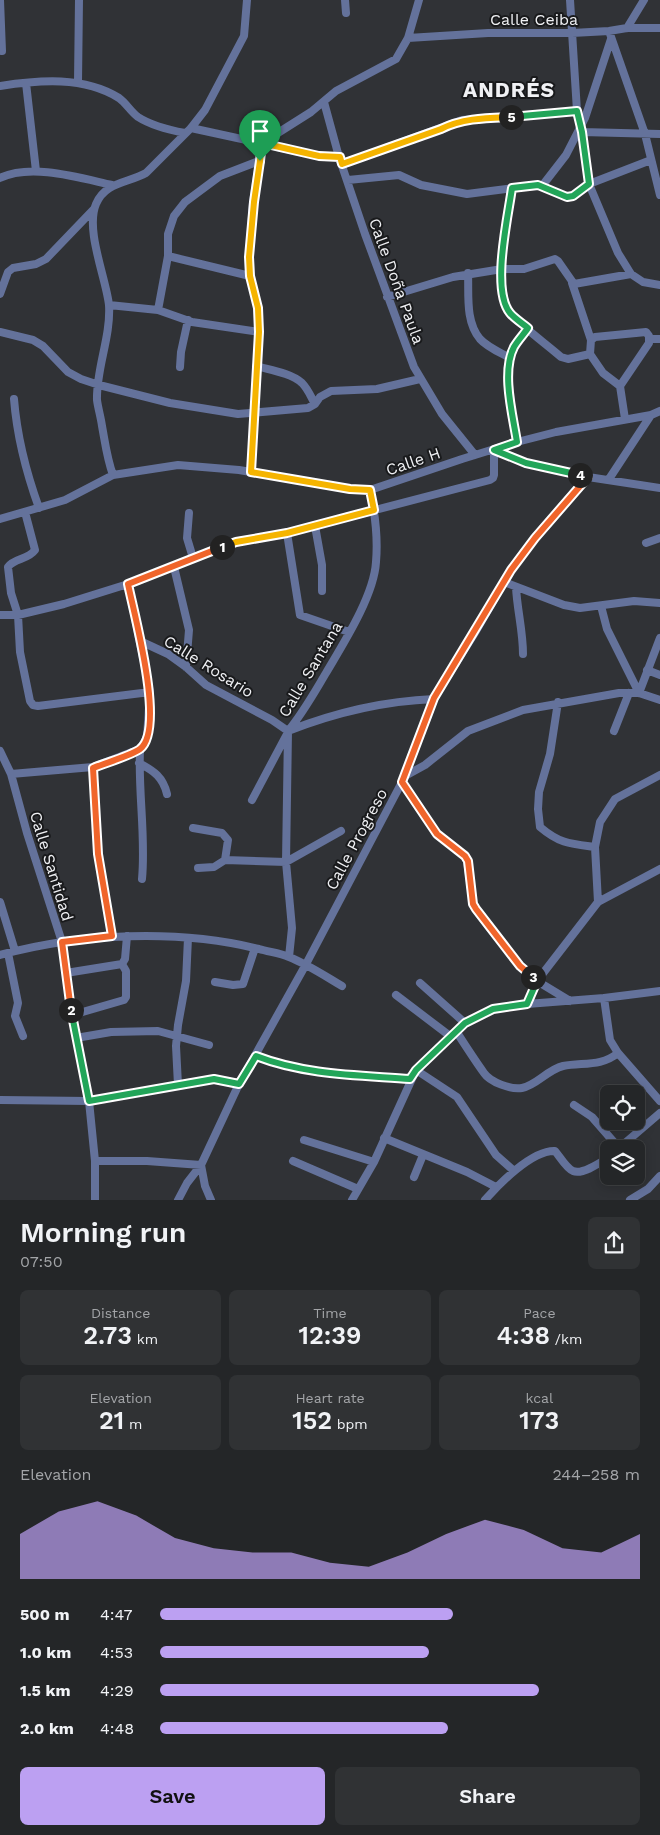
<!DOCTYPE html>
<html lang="en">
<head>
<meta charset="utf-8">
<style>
  :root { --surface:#242628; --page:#303234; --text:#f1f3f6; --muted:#a3a5a8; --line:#414345; --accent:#bca0f2 }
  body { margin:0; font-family:"Work Sans",sans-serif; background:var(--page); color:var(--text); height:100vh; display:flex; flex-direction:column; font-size:19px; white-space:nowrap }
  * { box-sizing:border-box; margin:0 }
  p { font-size:16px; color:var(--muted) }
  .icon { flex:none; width:28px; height:28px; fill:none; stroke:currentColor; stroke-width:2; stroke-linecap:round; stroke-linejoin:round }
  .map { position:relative; height:1200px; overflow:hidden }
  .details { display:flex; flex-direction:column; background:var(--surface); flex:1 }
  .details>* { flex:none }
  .controls { position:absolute; left:600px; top:1085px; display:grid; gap:10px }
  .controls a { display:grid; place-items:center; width:45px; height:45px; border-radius:8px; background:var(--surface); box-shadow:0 2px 12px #0003,0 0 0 1px var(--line); font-size:25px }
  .pin { position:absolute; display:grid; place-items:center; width:42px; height:42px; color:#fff; margin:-51px -21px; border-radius:50% 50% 50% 0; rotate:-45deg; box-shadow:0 0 5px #0007 }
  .pin .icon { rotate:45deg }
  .km { position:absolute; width:25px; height:25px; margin:-12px; border-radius:50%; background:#222; color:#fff; font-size:14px; line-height:25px; text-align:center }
  .round { display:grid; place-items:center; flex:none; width:52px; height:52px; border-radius:8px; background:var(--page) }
  .headline { display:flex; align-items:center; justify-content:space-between; height:85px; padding:0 20px }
  h1 { font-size:28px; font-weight:600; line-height:38px }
  .metrics { display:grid; grid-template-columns:repeat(3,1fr); gap:8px; height:85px; padding:5px 20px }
  .metrics div { display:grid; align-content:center; border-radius:8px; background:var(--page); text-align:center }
  .metrics b { font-size:25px; font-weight:600 }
  .metrics small { font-size:14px; font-weight:400 }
  .metrics p { font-size:14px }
  .chart { height:140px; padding:10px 20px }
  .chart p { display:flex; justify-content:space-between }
  .chart svg { width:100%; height:90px; margin-top:5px; fill:var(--accent); opacity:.7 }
  .button { display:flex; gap:10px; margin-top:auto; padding:10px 20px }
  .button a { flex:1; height:58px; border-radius:8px; background:var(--accent); color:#111; font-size:20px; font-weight:600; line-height:58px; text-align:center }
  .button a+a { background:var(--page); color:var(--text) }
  ul { padding:0 20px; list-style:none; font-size:16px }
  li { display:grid; grid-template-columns:80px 60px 1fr; align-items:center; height:38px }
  li i { height:12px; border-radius:6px; background:var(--accent) }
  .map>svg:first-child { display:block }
</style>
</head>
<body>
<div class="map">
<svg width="660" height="1200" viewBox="0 0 660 1200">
  <rect width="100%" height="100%" fill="#303236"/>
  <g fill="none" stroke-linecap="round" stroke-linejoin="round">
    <path stroke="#64729b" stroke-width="8" d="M0,0l2,51
      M345,0l1,13
      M570,0l7,111 5,21 7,52 29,69 13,21 12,8 17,3
      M627,28l17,-28
      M609,31l36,103 15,61
      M408,38l80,-5h84l37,-2 18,-3h33
      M78,82l1,-82
      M26,83l10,88
      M0,86c39,-6 84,-10 119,12 7,5 12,14 19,19 14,9 31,13 47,16
      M324,102l15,55 26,77 49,133 28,47 33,41
      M191,128l128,28 20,1
      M582,132l78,2
      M342,164l120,-44 115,-9
      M0,178c31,-15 80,0 112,7
      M348,180l51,-5 22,10 46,9 71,-9 29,12 6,-1 16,-12 62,-24
      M542,186l24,-31 19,-37 26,-79
      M512,188c-4,29 -21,104 -1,126 13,14 35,30 50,43l7,2 22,-5
      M168,256l82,20
      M468,273c1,21 -3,48 12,66 7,8 21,14 30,19
      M572,283l19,57 -1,14 13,19 17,13 5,33
      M0,294l8,-22 5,-4 23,-4 10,-5 48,-50
      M387,297l66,-20 49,-8h22l31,-10 3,2 16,23 57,-10
      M109,305l49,5 34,12 67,10
      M158,310l10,-54v-22l6,-18 11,-14 35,-26 39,-15
      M0,332l33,8 10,6 25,26 13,7 18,6 71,18 68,11 70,-6 7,-4 5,-7 11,-6 46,-2 43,-10
      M650,339h10
      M591,340l4,-3 51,-5 3,4v7l-29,43
      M256,366c14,4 35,7 46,17 6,6 9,14 13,21
      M180,367l1,-15 7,-32
      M14,399c3,38 12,73 25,109
      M517,442c-4,-26 -16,-70 -3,-95 4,-7 10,-13 14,-19
      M251,472l8,-140 -1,-24 -8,-32 -1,-19 4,-55 9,-59 49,-31 25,-21 60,-32 12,-21 11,-38
      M113,475c-6,-16 -8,-33 -11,-49 -1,-8 -4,-18 -5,-26 -1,-31 14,-63 12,-95 -3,-27 -24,-75 -13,-101 9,-22 32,-21 50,-31l45,-45 14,-18 39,-74 3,-36
      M609,479l42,-64
      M25,512l10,38c-7,10 -21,8 -27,17l3,26 7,22 2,37 10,49 3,4 5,1 112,-14
      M189,513l-2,25 6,20
      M0,519l65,-19 48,-25 65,-10 61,5 111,19 20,1 92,-31 55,-17 39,-10 95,-17 9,-4
      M315,526l7,39v26
      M287,533l13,82 49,17
      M646,543l14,-5
      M174,567l15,63 -3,37
      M504,582l60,23 16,3 54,-7 26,2
      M516,587c1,22 7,44 7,67
      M601,606l6,23 32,64
      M0,615h18l46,-11 64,-20 108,-42 51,-9 203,-53 3,-2 1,-3v-25l32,13 62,14 72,11
      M140,641l28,13 18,13 20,18 66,35 16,11c46,-18 97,-30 146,-32
      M647,670l13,5
      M639,693l21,-55
      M558,702l-8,52 -11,38 -1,17 2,18c20,17 31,17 55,20
      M614,731l15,-38
      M140,749c-2,44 6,87 2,130
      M0,751l11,23 16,59 35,109 10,73 17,86 6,60v39
      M139,763c15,8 24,14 28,31
      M93,767l5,87 14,82
      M11,774l82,-7 47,-18 7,-12 3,-45 -22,-108
      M405,776l20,-11 43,-34 55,-21 96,-17h20l21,7
      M402,782l35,52 28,22 2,5 6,42 6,11 41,52 17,15 33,20
      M252,800l35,-66
      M193,828l29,5 6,7 -3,20 -11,7 -16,1
      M225,860l61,2 55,-31
      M0,902l15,49
      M598,902l-3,-55 5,-25 15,-23 45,-24
      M8,953l10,50 -3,13 8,20
      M0,955c80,-22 179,-26 259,-6 10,3 21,4 30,8 18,7 36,19 53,29
      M289,957l3,-29 -6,-66 2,-131c15,-18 26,-38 38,-58 17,-29 48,-77 50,-111 2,-23 -1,-49 -6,-72
      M122,964l3,-5 2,-23
      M66,973l56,-9
      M215,982l18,3 10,-1 12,-36
      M420,983l45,40
      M396,995l54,41
      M604,998l6,42 8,13 42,48
      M527,1004l10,-23 61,-79 62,-33
      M72,1015l52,-15 2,-3v-26l-4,-7
      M456,1031c9,14 18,28 28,42 6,9 27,17 38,15 15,-3 25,-18 41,-22 19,-4 38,1 55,-13
      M76,1038l35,-6 47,-1 51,14
      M256,1056c49,19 102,19 154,23
      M416,1070l41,27 39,58 17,15
      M178,1085l-2,-39 2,-21 8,-44 2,-43
      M0,1100l89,1 125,-22 25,5
      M574,1105l18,12 27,31
      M384,1138l83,34 29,15
      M304,1140l70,22
      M618,1149l42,-36
      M95,1161h52l54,4 4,21 6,14
      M293,1161l65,28
      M414,1177l9,-22
      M178,1200l9,-17 14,-18 38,-81 66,-118 97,-184 32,-83 8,-14 34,-54 35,-61 24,-32 53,-61
      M352,1200l22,-38 42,-92 49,-47 28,-14 34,-5 77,-6 56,-7
      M485,1200c14,-16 47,-50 70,-49 5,6 12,18 18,20 10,4 28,-9 36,-14
      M630,1200l18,-11 12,-13"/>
  </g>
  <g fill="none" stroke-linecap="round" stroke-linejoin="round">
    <g stroke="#fff" stroke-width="10">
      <path id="split-1" d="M222,547l14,-5 51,-9 87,-23 -4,-20 -20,-1 -99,-17 8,-140 -1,-24 -8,-32 -1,-19 5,-55 6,-41"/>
    </g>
    <g stroke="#fff" stroke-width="10">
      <path id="split-2" d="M71,1010l-9,-68 50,-6 -14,-82 -5,-86c12,-5 37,-12 47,-19 26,-20 -6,-135 -12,-165l94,-37"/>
    </g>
    <g stroke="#fff" stroke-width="10">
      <path id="split-3" d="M71,1010l18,91 125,-22 25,5 17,-28c49,19 102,19 154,23l6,-9 49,-47 28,-14 34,-5 10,-23 -4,-4"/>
    </g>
    <g stroke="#fff" stroke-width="10">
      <path id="split-4" d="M533,977l-13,-11 -44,-57 -3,-5 -5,-43 -3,-5 -28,-22 -35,-52 32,-84 77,-128 24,-32 53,-61 -8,-2"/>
    </g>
    <g stroke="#fff" stroke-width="10">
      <path id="split-5" d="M511,117l66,-6 5,21 7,52 -16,12 -6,1 -29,-12 -26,3c-4,29 -21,102 -2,125 5,6 12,10 18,15 -4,6 -10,12 -14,19 -13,25 -1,69 3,95l-23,8 32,13 54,12"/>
    </g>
    <g stroke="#fff" stroke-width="10">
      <path id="split-6" d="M260,161l2,-18 57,13 21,1 2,7 99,-35c22,-11 46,-11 70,-12"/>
    </g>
    <use href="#split-1" stroke="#f5b400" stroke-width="6"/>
    <use href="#split-2" stroke="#f0652b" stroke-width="6"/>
    <use href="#split-3" stroke="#22a559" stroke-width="6"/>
    <use href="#split-4" stroke="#f0652b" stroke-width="6"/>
    <use href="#split-5" stroke="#22a559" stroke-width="6"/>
    <use href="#split-6" stroke="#f5b400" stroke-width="6"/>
  </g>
  <g text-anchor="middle" stroke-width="4" stroke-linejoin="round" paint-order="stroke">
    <g font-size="16" fill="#f0f1f4" stroke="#191a1c">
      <text x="534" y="25">Calle Ceiba</text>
      <text transform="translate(397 281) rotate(70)" y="6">Calle Doña Paula</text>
      <text transform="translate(413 461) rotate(-19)" y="6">Calle H</text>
      <text transform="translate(209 666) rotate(32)" y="6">Calle Rosario</text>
      <text transform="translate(310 669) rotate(-59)" y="6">Calle Santana</text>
      <text transform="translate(356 839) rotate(-62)" y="6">Calle Progreso</text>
      <text transform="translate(52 866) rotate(73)" y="6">Calle Santidad</text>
    </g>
    <g font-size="21" font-weight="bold" letter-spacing="1" fill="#f0f1f4" stroke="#191a1c">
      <text x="509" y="97">ANDRÉS</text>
    </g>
  </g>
</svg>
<div class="controls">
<a><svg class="icon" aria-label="locate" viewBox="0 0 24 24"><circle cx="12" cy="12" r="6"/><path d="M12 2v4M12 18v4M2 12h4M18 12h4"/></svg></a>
<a><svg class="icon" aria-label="layers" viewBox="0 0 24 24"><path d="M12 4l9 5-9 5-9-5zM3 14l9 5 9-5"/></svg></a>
</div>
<div class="pin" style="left:260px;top:161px;background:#1e9e55"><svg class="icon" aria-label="arrive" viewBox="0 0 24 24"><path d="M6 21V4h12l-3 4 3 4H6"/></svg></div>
<b class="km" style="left:222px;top:547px">1</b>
<b class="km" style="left:71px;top:1010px">2</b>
<b class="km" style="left:533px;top:977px">3</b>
<b class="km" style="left:580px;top:475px">4</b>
<b class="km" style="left:511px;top:117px">5</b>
</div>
<section class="details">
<div class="headline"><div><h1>Morning run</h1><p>07:50</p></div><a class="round"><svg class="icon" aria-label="share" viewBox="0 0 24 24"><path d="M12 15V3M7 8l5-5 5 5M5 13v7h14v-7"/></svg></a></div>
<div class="metrics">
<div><p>Distance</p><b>2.73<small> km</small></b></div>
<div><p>Time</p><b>12:39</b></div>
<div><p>Pace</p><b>4:38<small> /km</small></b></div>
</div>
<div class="metrics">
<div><p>Elevation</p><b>21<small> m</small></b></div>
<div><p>Heart rate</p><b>152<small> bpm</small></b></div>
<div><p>kcal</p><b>173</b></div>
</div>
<div class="chart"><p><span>Elevation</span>244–258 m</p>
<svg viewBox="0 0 160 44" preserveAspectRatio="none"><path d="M0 44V22L10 11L20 6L30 13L40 24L50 29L60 31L70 31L80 36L90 38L100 31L110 22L120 15L130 20L140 29L150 31L160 22V44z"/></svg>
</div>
<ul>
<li><b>500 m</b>4:47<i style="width:61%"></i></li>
<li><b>1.0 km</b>4:53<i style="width:56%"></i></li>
<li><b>1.5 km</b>4:29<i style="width:79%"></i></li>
<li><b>2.0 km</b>4:48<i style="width:60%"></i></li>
</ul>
<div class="button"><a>Save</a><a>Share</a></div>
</section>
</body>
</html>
